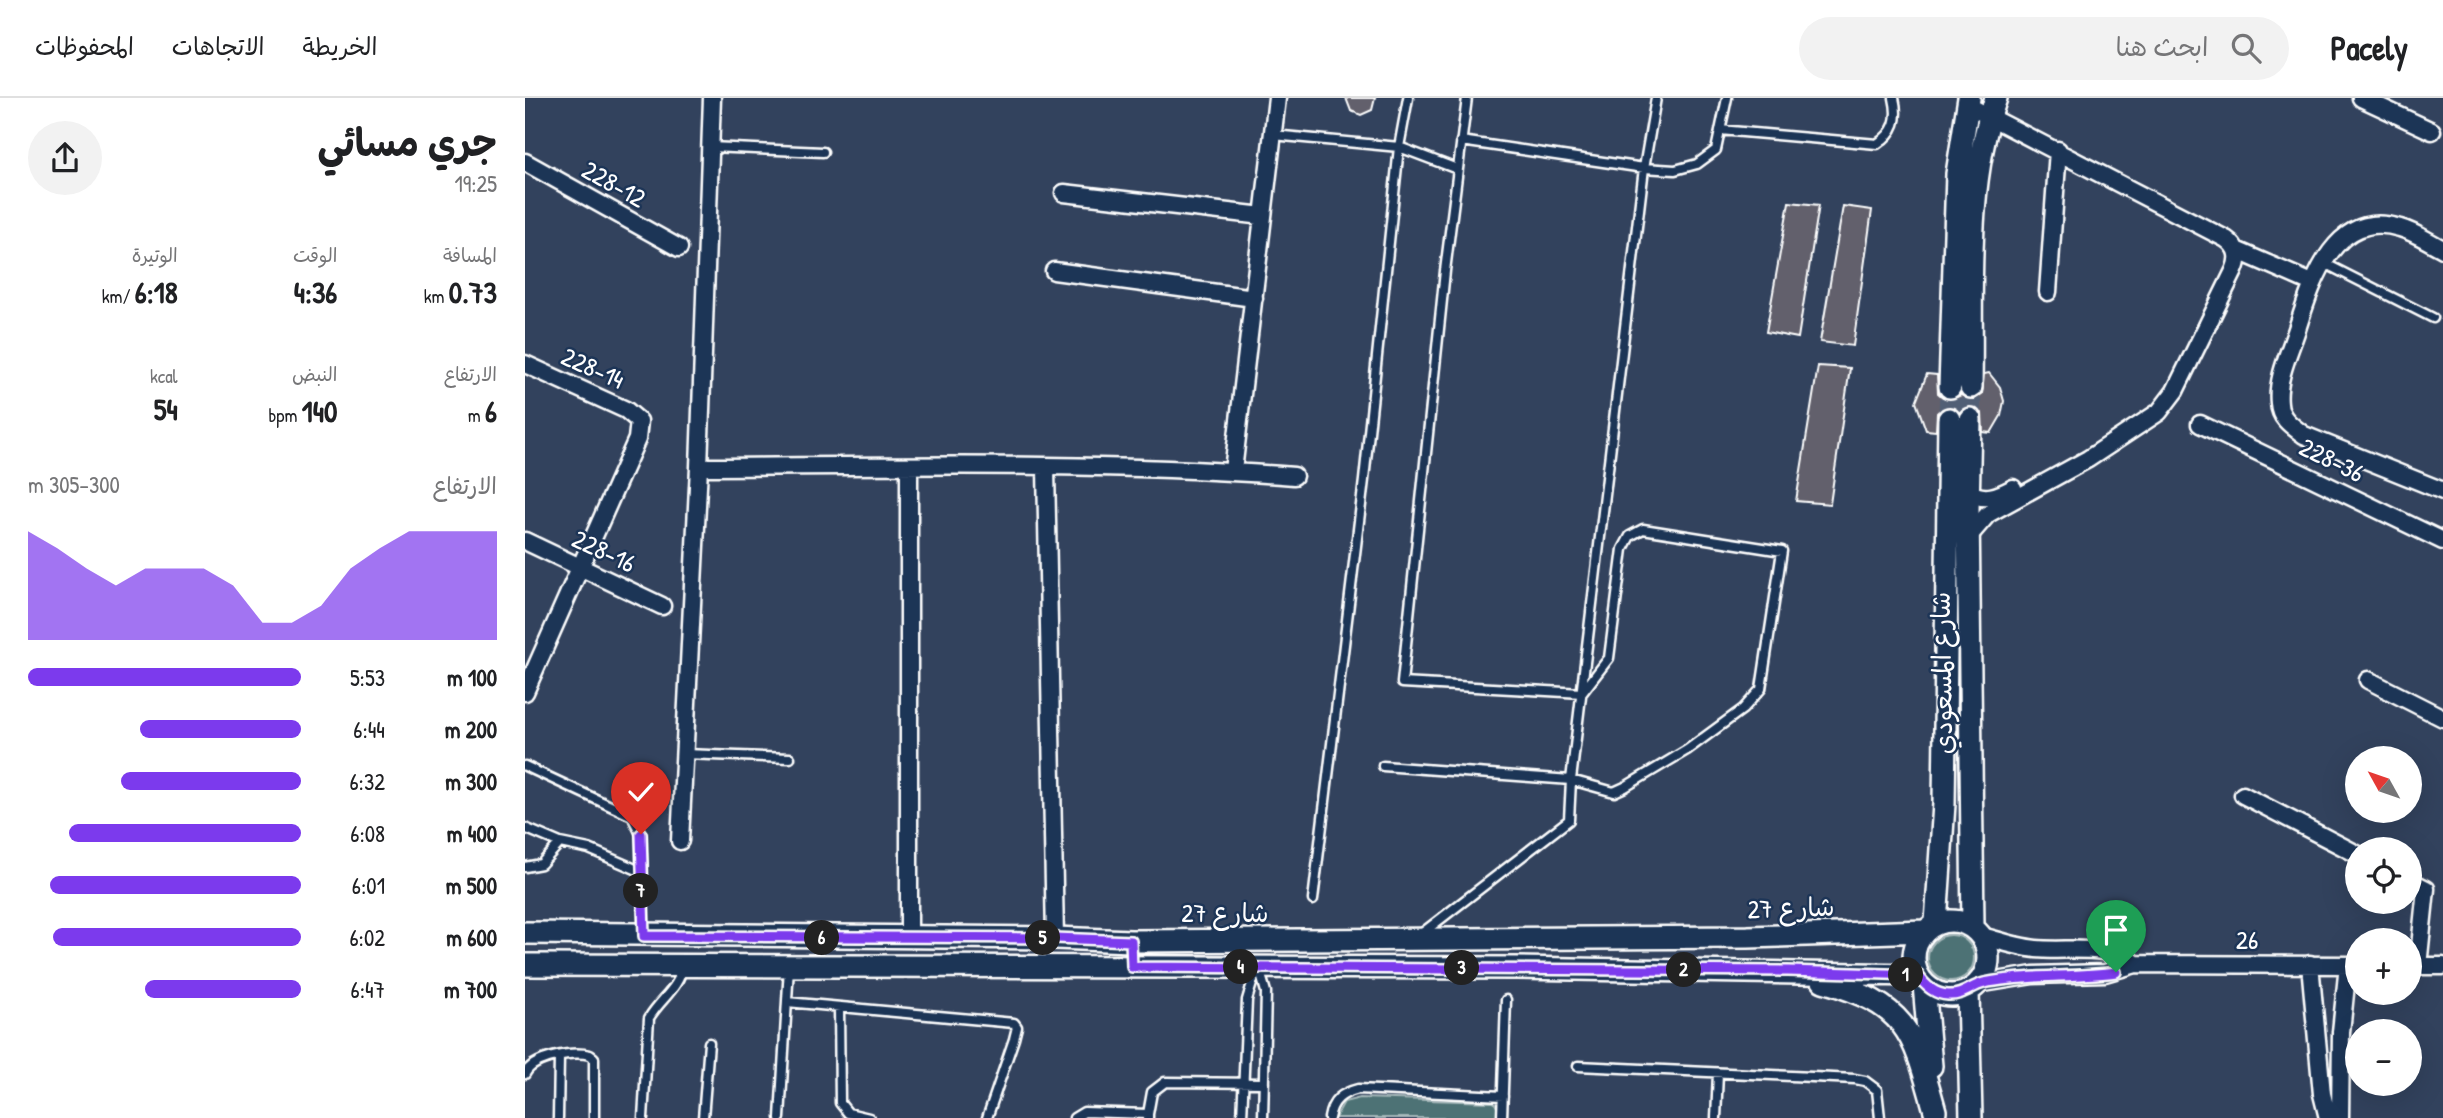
<!DOCTYPE html>
<html lang="ar">
<head>
<meta charset="utf-8">
<style>
  :root { --surface:#fff; --page:#f2f2f2; --text:#202124; --muted:#757577; --line:#e0e0e0; --accent:#7c3aed }
  body { margin:0; font-family:"Patrick Hand","Playpen Sans Arabic",sans-serif; background:var(--page); color:var(--text); direction:rtl; height:100vh; display:flex; flex-direction:column; font-size:26px; white-space:nowrap }
  * { box-sizing:border-box; margin:0 }
  p { font-size:23px; color:var(--muted) }
  .icon { flex:none; width:38px; height:38px; fill:none; stroke:currentColor; stroke-width:2; stroke-linecap:round; stroke-linejoin:round }
  .map { position:relative; flex:1; overflow:hidden; direction:ltr }
  .side { display:flex; flex-direction:column; background:var(--surface); width:525px }
  .side>* { flex:none }
  .needle { width:46px; rotate:310deg }
  .controls { position:absolute; left:1820px; top:648px; display:grid; gap:14px }
  .controls a { display:grid; place-items:center; width:77px; height:77px; border-radius:50%; background:var(--surface); box-shadow:0 7px 28px #0002; font-size:35px }
  .pin { position:absolute; display:grid; place-items:center; width:60px; height:60px; color:#fff; margin:-72px -30px; border-radius:50% 50% 50% 0; rotate:-45deg; box-shadow:0 0 7px #0007 }
  .pin .icon { rotate:45deg }
  .km { position:absolute; width:35px; height:35px; margin:-18px; border-radius:50%; background:#222; color:#fff; font-size:19px; line-height:35px; text-align:center }
  .round { display:grid; place-items:center; flex:none; width:74px; height:74px; border-radius:37px; background:var(--page) }
  .summary { display:flex; align-items:center; justify-content:space-between; height:119px; padding:0 28px }
  h1 { font-size:38px; font-weight:700; line-height:52px }
  .metrics { display:grid; grid-template-columns:repeat(3,1fr); gap:10px; height:119px; padding:7px 28px }
  .metrics div { display:grid; align-content:center }
  .metrics b { font-size:30px; font-weight:700 }
  .metrics small { font-size:19px; font-weight:400 }
  .metrics p { font-size:19px }
  .chart { height:196px; padding:14px 28px }
  .chart p { display:flex; justify-content:space-between }
  .chart svg { width:100%; height:126px; margin-top:7px; fill:var(--accent); opacity:.7 }
  ul { padding:0 28px; list-style:none; font-size:23px }
  li { display:grid; grid-template-columns:112px 84px 1fr; align-items:center; height:52px }
  li i { height:18px; border-radius:9px; background:var(--accent) }
  header { display:flex; align-items:center; gap:42px; box-sizing:border-box; height:98px; padding:0 35px; background:var(--surface); border-bottom:2px solid var(--line) }
  header strong { font-size:33px }
  nav { display:flex; gap:38px; margin-inline-start:auto; font-size:24px }
  .search { width:490px; height:63px; background:var(--page); display:flex; align-items:center; gap:18px; box-sizing:border-box; padding:0 24px; border-radius:38px; color:var(--muted); font-size:26px }
  main { display:flex; flex:1; min-height:0 }
  .map>svg:first-child { display:block }
</style>
</head>
<body>
<header>
<strong>Pacely</strong>
<div class="search"><svg class="icon" aria-label="search" viewBox="0 0 24 24"><circle cx="10" cy="10" r="6"/><path d="M15 15l6 6"/></svg>ابحث هنا</div>
<nav><a>الخريطة</a><a>الاتجاهات</a><a>المحفوظات</a></nav>
</header>
<main>
<div class="map">
<svg width="1918" height="1020" viewBox="0 0 1918 1020">
  <rect width="100%" height="100%" fill="#32425d"/>
  <filter id="ink" filterUnits="userSpaceOnUse"><feTurbulence type="fractalNoise" baseFrequency=".0143" numOctaves="2"/><feDisplacementMap in="SourceGraphic" scale="14" xChannelSelector="R" yChannelSelector="G"/><feConvolveMatrix kernelMatrix="1 2 1 2 8 2 1 2 1" color-interpolation-filters="sRGB"/></filter>
  <g filter="url(#ink)">
    <path fill="#4d7275" stroke="#a6b8ba" stroke-width="2" d="M1403 860a23 23 0 1 1 46 0a23 23 0 1 1-46 0Z
      M835,1000l134,4 4,7v9h-163l9,-16z"/>
    <path fill="#62616c" stroke="#fff" stroke-width="2" d="M821,0h29l-3,12 -11,5 -10,-4z
      M1264,104l30,3 -21,133 -32,-6z
      M1318,108l29,4 -19,136 -33,-4z
      M1293,268l32,2 -20,136 -34,-3z
      M1464,275l11,14 4,14 -3,15 -10,17 -8,-1 -1,-19 -11,-7 -12,5 -9,-5 -7,1 -6,6 -1,18 -10,-1 -10,-28 11,-28 10,1 1,18 6,5 6,2 11,-5 11,5 10,-6 2,-20z"/>
    <g fill="none" stroke-linecap="round" stroke-linejoin="round">
      <path stroke="#515e75" stroke-width="21" stroke-dasharray="21 10" stroke-linecap="butt" d="M1424,321l1,-32
        M1445,321l1,-32"/>
      <g stroke="#fff" stroke-width="13">
        <path id="lane" d="M1195,32l157,14c18,-12 22,-25 17,-46
          M748,37l126,12 58,22
          M936,43l183,27 31,2 22,-6 19,-14 11,-52
          M185,49l113,5
          M1799,165l109,55
          M159,656l106,4
          M0,668l107,50 9,18 3,100
          M858,668l188,14 43,12 11,-5 62,-37 56,-41 18,-20 21,-138 -139,-22 -13,7 -7,13 -14,109 -27,35 -180,-10 43,-412 22,-173
          M0,730l35,15
          M0,769l16,-3 19,-21 29,6 51,22
          M788,802l51,-420 35,-333 9,-49
          M896,836l148,-114 2,-40 73,-612 12,-70
          M734,870l7,24 -3,126
          M262,904l227,21 3,4 -3,12 -27,79
          M314,909l1,96 8,10 21,5
          M1053,968l277,13 10,2 12,9 3,28
          M0,976c8,-17 48,-23 65,-19l4,3v60
          M623,1016l4,-22 13,-10 99,1
          M33,1020l1,-61
          M118,1020l6,-100c12,-20 30,-29 34,-53
          M178,1020l6,-75
          M255,1020l9,-151
          M549,1020l10,-6 64,2v4
          M717,1020l5,-118 9,-30
          M804,1020c3,-18 13,-25 29,-29l145,7
          M977,1020l4,-118
          M1191,1020l2,-45"/>
      </g>
      <g stroke="#fff" stroke-width="21">
        <path id="street" d="M1836,0l71,33
          M1442,7l259,134c12,8 14,19 8,32l-59,120 -16,21 -71,47 -100,55 -19,22
          M0,64l154,86
          M539,95l199,23
          M1918,151c-14,-7 -28,-17 -43,-21 -64,-20 -87,51 -102,98 -7,23 -22,52 -19,77 1,16 13,23 25,32l139,56
          M1711,152l76,33
          M529,173l200,27
          M1523,194l10,-142
          M0,266l101,46 13,11 -2,18 -112,253
          M1675,326l243,117
          M174,369c198,-1 397,-6 595,9
          M521,370l9,470
          M708,373l44,-373
          M1443,394c17,10 30,4 45,-4
          M0,443l137,65
          M1843,582l75,38
          M1718,697l114,59
          M155,743l19,-374 13,-369
          M1885,783l16,8 -8,77
          M1457,838c18,5 35,11 54,13 31,3 74,-6 100,15
          M384,840v-472
          M1785,866l12,130 6,24
          M1885,868h33
          M1453,886l55,-9 72,-2 31,-9 221,1
          M1815,1020l1,-86 7,-67"/>
      </g>
      <g stroke="#fff" stroke-width="26">
        <path id="secondary" d="M1425,289l7,-213 12,-76
          M1446,289c2,-96 -7,-198 25,-289
          M1445,321l-2,90 5,418
          M1389 860a37 37 0 1 1 74 0a37 37 0 1 1-74 0Z
          M1411,825l8,-119 5,-385
          M0,835l530,5 76,3 617,-4 177,-6
          M0,867l991,3 402,7
          M1298,883c85,25 90,50 112,130
          M1399,886l7,82
          M1443,893l3,127"/>
      </g>
      <use href="#lane" stroke="#1d3557" stroke-width="8"/>
      <use href="#street" stroke="#1d3557" stroke-width="16"/>
      <use href="#secondary" stroke="#1d3557" stroke-width="21"/>
    </g>
  </g>
  <g fill="none" stroke-linecap="round" stroke-linejoin="round" filter="url(#ink)">
    <g stroke="#fff" stroke-width="14">
      <path id="route" d="M116,736l3,102 411,2 76,3 1,26 656,4 130,4c7,11 16,19 30,20 15,1 23,-9 36,-12 44,-9 88,-5 132,-11"/>
    </g>
    <use href="#route" stroke="#7c3aed" stroke-width="9"/>
  </g>
  <g text-anchor="middle" stroke-width="5" stroke-linejoin="round" paint-order="stroke">
    <g font-size="26" fill="#fff" stroke="#1d3557">
      <text transform="translate(89 86) rotate(29)" y="9">228-12</text>
      <text transform="translate(68 270) rotate(24)" y="9">228-14</text>
      <text transform="translate(1807 362) rotate(26)" y="9">228-36</text>
      <text transform="translate(79 453) rotate(25)" y="9">228-16</text>
      <text transform="translate(1417 575) rotate(-91)" y="9">شارع المسعودي</text>
      <text transform="translate(1266 810) rotate(-2)" y="9">شارع 27</text>
      <text x="700" y="824">شارع 27</text>
      <text x="1722" y="851">26</text>
    </g>
  </g>
</svg>
<div class="controls">
<a><svg class="needle" viewBox="-14 -14 28 28"><path d="M0-13l5 13h-10z" fill="#e53935"/><path d="M0 13l5-13h-10z" fill="#757577"/></svg></a>
<a><svg class="icon" aria-label="locate" viewBox="0 0 24 24"><circle cx="12" cy="12" r="6"/><path d="M12 2v4M12 18v4M2 12h4M18 12h4"/></svg></a>
<a>+</a>
<a>−</a>
</div>
<div class="pin" style="left:1591px;top:874px;background:#1e9e55"><svg class="icon" aria-label="arrive" viewBox="0 0 24 24"><path d="M6 21V4h12l-3 4 3 4H6"/></svg></div>
<div class="pin" style="left:116px;top:736px;background:#d93025"><svg class="icon" aria-label="check" viewBox="0 0 24 24"><path d="M5 12l5 5 9-10"/></svg></div>
<b class="km" style="left:1381px;top:877px">1</b>
<b class="km" style="left:1159px;top:872px">2</b>
<b class="km" style="left:937px;top:870px">3</b>
<b class="km" style="left:716px;top:869px">4</b>
<b class="km" style="left:518px;top:840px">5</b>
<b class="km" style="left:297px;top:840px">6</b>
<b class="km" style="left:116px;top:793px">7</b>
</div>
<section class="side">
<div class="summary"><div><h1>جري مسائي</h1><p>19:25</p></div><a class="round"><svg class="icon" aria-label="share" viewBox="0 0 24 24"><path d="M12 15V3M7 8l5-5 5 5M5 13v7h14v-7"/></svg></a></div>
<div class="metrics">
<div><p>المسافة</p><b>0.73<small> km</small></b></div>
<div><p>الوقت</p><b>4:36</b></div>
<div><p>الوتيرة</p><b>6:18<small> /km</small></b></div>
</div>
<div class="metrics">
<div><p>الارتفاع</p><b>6<small> m</small></b></div>
<div><p>النبض</p><b>140<small> bpm</small></b></div>
<div><p>kcal</p><b>54</b></div>
</div>
<div class="chart"><p><span>الارتفاع</span>300–305 m</p>
<svg viewBox="0 0 160 44" preserveAspectRatio="none"><path d="M0 44V6L10 12L20 19L30 25L40 19L50 19L60 19L70 25L80 38L90 38L100 32L110 19L120 12L130 6L140 6L150 6L160 6V44z"/></svg>
</div>
<ul>
<li><b>100 m</b>5:53<i style="width:100%"></i></li>
<li><b>200 m</b>6:44<i style="width:59%"></i></li>
<li><b>300 m</b>6:32<i style="width:66%"></i></li>
<li><b>400 m</b>6:08<i style="width:85%"></i></li>
<li><b>500 m</b>6:01<i style="width:92%"></i></li>
<li><b>600 m</b>6:02<i style="width:91%"></i></li>
<li><b>700 m</b>6:47<i style="width:57%"></i></li>
</ul>
</section>
</main>
</body>
</html>
